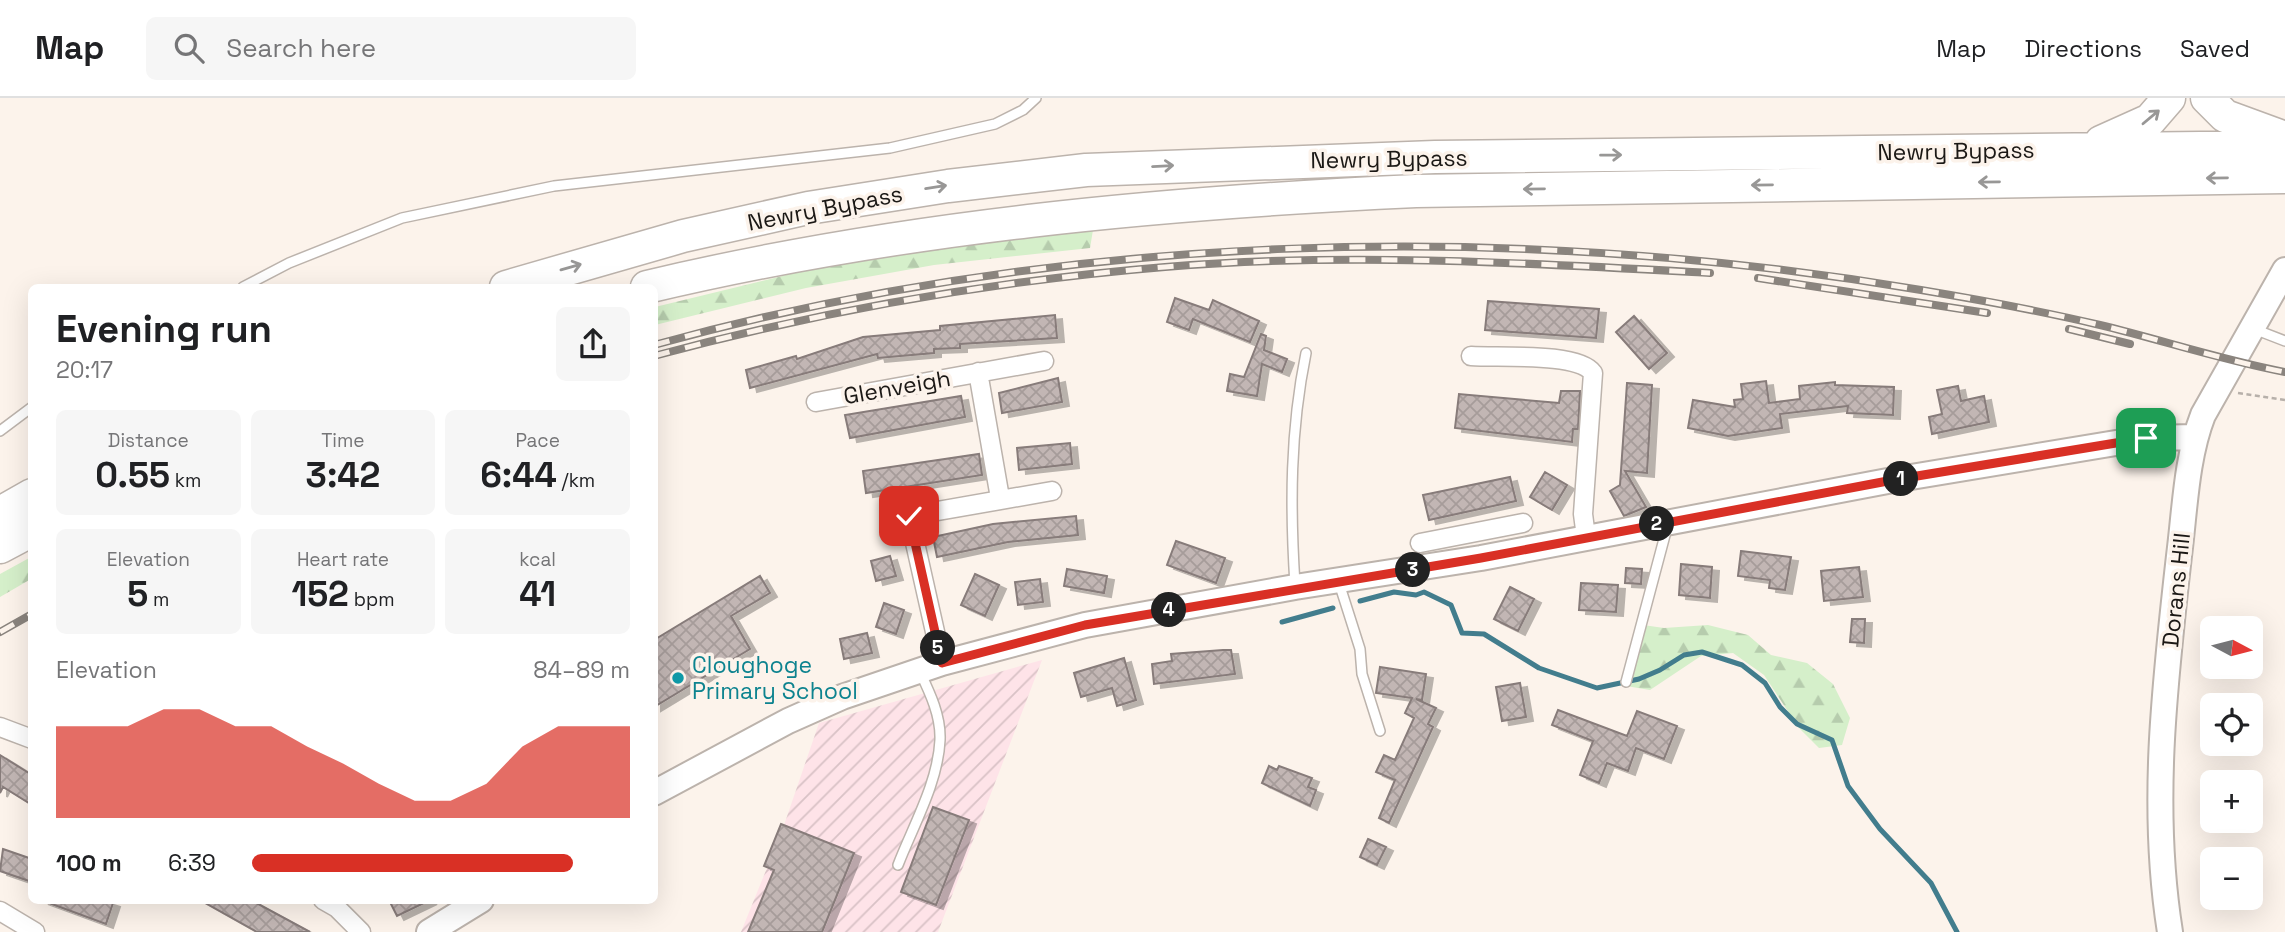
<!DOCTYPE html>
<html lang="en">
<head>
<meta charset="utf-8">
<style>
  :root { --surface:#fff; --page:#f6f6f6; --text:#202124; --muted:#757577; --line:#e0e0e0; --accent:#d93025 }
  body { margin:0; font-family:"Space Grotesk",sans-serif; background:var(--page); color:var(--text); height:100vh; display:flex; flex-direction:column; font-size:26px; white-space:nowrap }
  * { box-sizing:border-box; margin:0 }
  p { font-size:23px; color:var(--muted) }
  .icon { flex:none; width:38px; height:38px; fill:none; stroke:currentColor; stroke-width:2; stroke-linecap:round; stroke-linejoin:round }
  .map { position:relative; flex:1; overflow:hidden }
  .side { position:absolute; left:28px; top:186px; width:630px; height:620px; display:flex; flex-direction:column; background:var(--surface); border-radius:10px; box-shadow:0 7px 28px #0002 }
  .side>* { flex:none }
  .needle { width:46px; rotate:97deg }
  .buttons { position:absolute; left:2200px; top:518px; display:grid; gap:14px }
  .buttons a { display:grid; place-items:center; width:63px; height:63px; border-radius:10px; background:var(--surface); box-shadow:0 7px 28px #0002; font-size:35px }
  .pin { position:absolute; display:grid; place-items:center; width:60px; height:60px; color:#fff; margin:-30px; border-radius:14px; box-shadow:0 4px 10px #0006 }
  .km { position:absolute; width:35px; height:35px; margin:-18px; border-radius:50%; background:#222; color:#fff; font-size:19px; line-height:35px; text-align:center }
  .round { display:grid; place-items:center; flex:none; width:74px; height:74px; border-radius:10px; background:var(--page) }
  .head { display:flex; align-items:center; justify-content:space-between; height:119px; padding:0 28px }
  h1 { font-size:38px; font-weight:700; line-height:52px }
  .figures { display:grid; grid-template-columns:repeat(3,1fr); gap:10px; height:119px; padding:7px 28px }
  .figures div { display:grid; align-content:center; border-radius:10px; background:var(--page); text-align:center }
  .figures b { font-size:35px; font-weight:700 }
  .figures small { font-size:19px; font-weight:400 }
  .figures p { font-size:19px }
  .chart { height:196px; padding:14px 28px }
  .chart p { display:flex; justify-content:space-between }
  .chart svg { width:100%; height:126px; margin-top:7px; fill:var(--accent); opacity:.7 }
  ul { padding:0 28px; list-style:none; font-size:23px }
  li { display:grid; grid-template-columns:112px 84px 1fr; align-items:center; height:52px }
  li i { height:18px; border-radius:9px; background:var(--accent) }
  header { display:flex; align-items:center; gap:42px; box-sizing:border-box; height:98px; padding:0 35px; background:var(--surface); border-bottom:2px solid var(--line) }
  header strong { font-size:33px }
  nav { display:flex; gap:38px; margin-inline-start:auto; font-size:24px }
  .search { width:490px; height:63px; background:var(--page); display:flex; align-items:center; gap:18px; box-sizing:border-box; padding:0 24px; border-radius:10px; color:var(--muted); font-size:26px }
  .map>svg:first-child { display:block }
</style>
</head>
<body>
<header>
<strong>Map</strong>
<div class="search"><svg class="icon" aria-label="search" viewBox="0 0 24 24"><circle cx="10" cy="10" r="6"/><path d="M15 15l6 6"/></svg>Search here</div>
<nav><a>Map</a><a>Directions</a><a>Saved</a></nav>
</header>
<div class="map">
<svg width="2285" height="834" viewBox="0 0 2285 834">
  <defs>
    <pattern id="industrial-furrows" width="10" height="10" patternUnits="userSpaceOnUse" patternTransform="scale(1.75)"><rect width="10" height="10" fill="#fee3e8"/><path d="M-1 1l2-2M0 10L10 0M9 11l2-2" fill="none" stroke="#d9c2c6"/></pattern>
    <pattern id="forest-firs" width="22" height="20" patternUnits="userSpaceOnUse" patternTransform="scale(1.75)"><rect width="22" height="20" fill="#d5efca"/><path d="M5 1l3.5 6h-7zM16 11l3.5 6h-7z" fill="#b6ccad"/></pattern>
    <pattern id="building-cross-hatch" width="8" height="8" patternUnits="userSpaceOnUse" patternTransform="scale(1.75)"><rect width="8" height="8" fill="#c2b6b4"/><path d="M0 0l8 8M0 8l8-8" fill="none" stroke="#a69c9a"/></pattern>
    <filter id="shadow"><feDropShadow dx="7" dy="4" stdDeviation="0" flood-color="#0004"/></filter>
  </defs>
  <rect width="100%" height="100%" fill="#fcf3eb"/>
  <path fill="url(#industrial-furrows)" d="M1042,562l-104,272h-197l41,-101 37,-108z"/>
  <path fill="url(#forest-firs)" d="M1093,132l-3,18 -156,17 -128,23 -151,37v-18l189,-46z
    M31,459v22l-31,18v-23z
    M1636,526l28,4 44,-3 40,10 23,20 36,8 26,21 17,34 -8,27 -23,3 -20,-20 -35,-53 -31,-22 -32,3 -51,34 -30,-5z"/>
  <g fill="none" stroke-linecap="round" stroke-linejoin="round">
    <path stroke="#427d8d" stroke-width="5" d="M1360,503l34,-9 22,3 8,-3 27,13 11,28 22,1 55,34 58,20 42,-9 21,-9 24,-15 18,-3 40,13 23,18 15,24 17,17 35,16 16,46 32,43 51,54 26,49
      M1282,524l51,-14"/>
  </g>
  <path fill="url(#building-cross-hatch)" stroke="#877b7a" stroke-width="2" filter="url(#shadow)" d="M1175,200l34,12 4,-10 46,21 -9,21 -57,-23 -4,11 -22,-8z
    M1488,203l111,8 -3,29 -111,-8z
    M1055,217l2,23 -97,6v4l-26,1v4l-56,5 -1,-4 -127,34 -4,-18 50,-14 1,3 66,-22 77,-7v-4z
    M1634,218l33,37 -18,16 -33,-37z
    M1261,236l5,2 -2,14 23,9 -5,13 -20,-8 -5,32 -30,-5 3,-17 14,3z
    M1058,280l4,24 -60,11 -3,-20z
    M1766,283l3,22 31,-4 -1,-13 36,-4v3l59,2 -1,28 -46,-2 1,-7 -68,8 2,14 -54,8 -40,-8 5,-28 42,7 -1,-7 9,-1 -2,-15z
    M1627,285l25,2 -5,88 -22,-2 21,36 -22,9 -14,-25 10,-6z
    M1958,288l3,15 23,-5 5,26 -57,12 -3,-17 13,-3 -5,-24z
    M1561,293h19l-2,38h-5l-1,13 -117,-14 4,-34 100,9z
    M961,298l4,21 -115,21 -5,-23z
    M1070,345l2,21 -53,6 -2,-22z
    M979,356l3,21 -116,18 -3,-22z
    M1545,374l22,13 -15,25 -22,-13z
    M1510,379l6,24 -87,19 -6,-25z
    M1076,418l2,19 -70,7 -71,15 -4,-20 60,-13z
    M1176,443l49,17 -9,25 -49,-18z
    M1741,453l50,6 -6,33 -16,-2 1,-8 -32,-4z
    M890,458l6,20 -20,5 -5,-20z
    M1681,466l31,3 -2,31 -31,-3z
    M1859,469l4,30 -39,4 -3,-30z
    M1626,470l16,1 -1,15 -16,-1z
    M1067,471l40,7 -3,17 -40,-7z
    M975,476l24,11 -14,31 -24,-11z
    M760,478l10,17 -39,23 19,33 -96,58v-67z
    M1040,481l3,23 -25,3 -3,-23z
    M1581,485l37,2 -2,27 -37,-2z
    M1510,489l24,12 -16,32 -24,-12z
    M884,505l20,7 -8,24 -20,-7z
    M1852,521h13l-1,24 -14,-1z
    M867,535l5,20 -28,6 -4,-20z
    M1223,552h8l4,24 -81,10 -2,-20 20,-3 -1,-7z
    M1124,560l12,42 -19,6 -5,-18 -31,9 -7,-24z
    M1380,569l46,7 -4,26 -6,-1 20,9 -8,16 5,3 -44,96 -10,-5 16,-38 -19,-8 8,-17 11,5 19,-42 -9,-5 7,-15 -36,-5z
    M1520,585l6,34 -24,4 -6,-34z
    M1558,612l69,26 10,-25 40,15 -13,33 -28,-11 -8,23 -21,-8 -8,20 -19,-8 13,-34 -41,-16z
    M0,657l32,20v30l-29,-18 -3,6z
    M1269,668l8,4 2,-4 33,12 -4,9 8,3 -6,16 -48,-23z
    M933,709l36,13 -33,85 -35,-13z
    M781,726l73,29 -32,79h-74l26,-62 -10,-4z
    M1368,741l18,8 -9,18 -17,-8z
    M3,751l29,10v23l-32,-11z
    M41,802h63l9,3 -7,21z
    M200,802h51l59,32h-53z
    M389,802h41l-33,16z"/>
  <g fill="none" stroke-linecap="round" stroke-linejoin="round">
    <g stroke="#bcb3ac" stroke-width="12">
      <path id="lane" d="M243,189l46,-24 113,-45 152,-32 336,-38 105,-24 28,-14 13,-12
        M2254,231l31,12
        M0,333l32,-24
        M1339,485l21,66 2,25 18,57
        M1295,487c-5,-79 -5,-154 11,-232
        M1626,584l42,-158
        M898,767c15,-39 40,-82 42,-125 1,-24 -10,-47 -20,-68"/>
    </g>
    <g stroke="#bcb3ac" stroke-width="21">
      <path id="street" d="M1471,258c28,2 107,-4 122,17l-10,141 3,23
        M978,274l22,126
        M816,304l228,-41
        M909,418l33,147
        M892,421l160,-28
        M1420,445l103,-20
        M0,629l32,12
        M323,802l14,8 24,24
        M0,813l35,21"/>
    </g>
    <g stroke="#bcb3ac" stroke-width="28">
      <path id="secondary" d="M654,695l134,-72 54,-24 100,-34 143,-38 210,-38 186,-29 412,-78 253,-42 49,-1
        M429,834l52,-32
        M2170,834c-20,-125 -5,-251 9,-376 6,-47 7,-97 24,-141l82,-145"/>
    </g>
    <g stroke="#bcb3ac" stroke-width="35">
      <path id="highway" d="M2207,0l18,18 60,22
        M2101,44l49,-22 19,-22
        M506,189l177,-51 125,-28 140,-22 138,-16 349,-13 850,-10
        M647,189c252,-60 511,-84 769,-96l869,-14
        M0,415l32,-18
        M0,449l32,-17"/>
    </g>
    <path stroke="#b7b0aa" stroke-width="2.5" stroke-dasharray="5 3.5" stroke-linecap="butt" d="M2238,295l47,7"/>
    <use href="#lane" stroke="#fff" stroke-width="9"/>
    <use href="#street" stroke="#fff" stroke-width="18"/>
    <use href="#secondary" stroke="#fff" stroke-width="24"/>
    <use href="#highway" stroke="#fff" stroke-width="32"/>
    <g stroke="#8a847e" stroke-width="8">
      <path id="rail" d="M1758,180l229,35
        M2069,231l61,15
        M654,247c410,-113 849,-125 1267,-55 60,10 120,21 179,35 62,15 122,35 185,47
        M654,258c167,-45 339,-75 511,-89 181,-15 364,-4 545,6
        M0,534l32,-18"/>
    </g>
    <use href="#rail" stroke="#fcf3eb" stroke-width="5" stroke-dasharray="16" stroke-linecap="butt"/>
  </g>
  <defs><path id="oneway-shaft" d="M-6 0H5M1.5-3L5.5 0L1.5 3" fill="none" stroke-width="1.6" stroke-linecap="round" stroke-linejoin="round" transform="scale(1.75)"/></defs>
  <g stroke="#989796">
    <use href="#oneway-shaft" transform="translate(2151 19) rotate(-40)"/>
    <use href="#oneway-shaft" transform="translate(1611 57) rotate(-1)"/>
    <use href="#oneway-shaft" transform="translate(1163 68) rotate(-3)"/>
    <use href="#oneway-shaft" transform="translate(2217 80) rotate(179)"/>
    <use href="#oneway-shaft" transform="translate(1989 84) rotate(179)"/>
    <use href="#oneway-shaft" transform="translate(1762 87) rotate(179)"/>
    <use href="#oneway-shaft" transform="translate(936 89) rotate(-9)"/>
    <use href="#oneway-shaft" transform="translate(1534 91) rotate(179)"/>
    <use href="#oneway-shaft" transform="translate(571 169) rotate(-16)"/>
  </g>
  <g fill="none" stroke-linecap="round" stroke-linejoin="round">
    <g stroke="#fff" stroke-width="14">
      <path id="route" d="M909,418l33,147 143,-38 396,-67 412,-78 253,-42"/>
    </g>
    <use href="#route" stroke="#d93025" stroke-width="9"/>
  </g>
  <circle fill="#0f9aa8" stroke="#fcf3eb" stroke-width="2.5" cx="678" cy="580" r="7"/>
  <g text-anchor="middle" stroke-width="7" stroke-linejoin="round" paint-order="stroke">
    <g font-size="23" fill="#1b1815" stroke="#fcf3eb">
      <text transform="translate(1956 53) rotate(-1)" y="8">Newry Bypass</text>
      <text transform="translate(1389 61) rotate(-1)" y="8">Newry Bypass</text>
      <text transform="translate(825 110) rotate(-11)" y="8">Newry Bypass</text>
      <text transform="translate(897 289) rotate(-10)" y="8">Glenveigh</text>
      <text transform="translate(2176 492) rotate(-84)" y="8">Dorans Hill</text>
    </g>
    <g font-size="23" fill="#0d838f" stroke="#fcf3eb" text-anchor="start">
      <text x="692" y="575">Cloughoge<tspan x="692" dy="26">Primary School</tspan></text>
    </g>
  </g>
</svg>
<div class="buttons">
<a><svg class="needle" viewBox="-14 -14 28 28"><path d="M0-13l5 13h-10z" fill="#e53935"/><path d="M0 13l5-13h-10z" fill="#757577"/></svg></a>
<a><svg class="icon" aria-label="locate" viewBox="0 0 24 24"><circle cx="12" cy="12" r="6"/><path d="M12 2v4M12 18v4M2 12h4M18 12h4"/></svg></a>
<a>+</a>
<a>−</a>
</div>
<div class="pin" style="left:2146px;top:340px;background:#1e9e55"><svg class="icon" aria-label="arrive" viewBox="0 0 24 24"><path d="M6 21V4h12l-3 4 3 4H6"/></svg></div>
<div class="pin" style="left:909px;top:418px;background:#d93025"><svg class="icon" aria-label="check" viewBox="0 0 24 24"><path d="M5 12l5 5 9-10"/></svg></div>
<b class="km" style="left:1901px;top:381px">1</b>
<b class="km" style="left:1657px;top:426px">2</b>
<b class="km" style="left:1413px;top:472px">3</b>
<b class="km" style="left:1169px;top:512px">4</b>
<b class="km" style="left:938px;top:550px">5</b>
<section class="side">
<div class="head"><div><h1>Evening run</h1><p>20:17</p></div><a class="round"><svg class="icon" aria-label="share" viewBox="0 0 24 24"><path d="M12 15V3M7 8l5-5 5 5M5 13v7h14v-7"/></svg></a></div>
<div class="figures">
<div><p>Distance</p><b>0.55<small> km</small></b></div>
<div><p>Time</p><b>3:42</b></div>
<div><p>Pace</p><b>6:44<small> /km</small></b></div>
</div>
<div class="figures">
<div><p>Elevation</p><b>5<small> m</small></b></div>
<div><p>Heart rate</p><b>152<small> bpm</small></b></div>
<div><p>kcal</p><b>41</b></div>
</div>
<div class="chart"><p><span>Elevation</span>84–89 m</p>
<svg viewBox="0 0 160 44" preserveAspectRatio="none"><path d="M0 44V12L10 12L20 12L30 6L40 6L50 12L60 12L70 19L80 25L90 32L100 38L110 38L120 32L130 19L140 12L150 12L160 12V44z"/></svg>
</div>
<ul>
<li><b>100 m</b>6:39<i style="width:85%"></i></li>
</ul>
</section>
</div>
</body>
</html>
